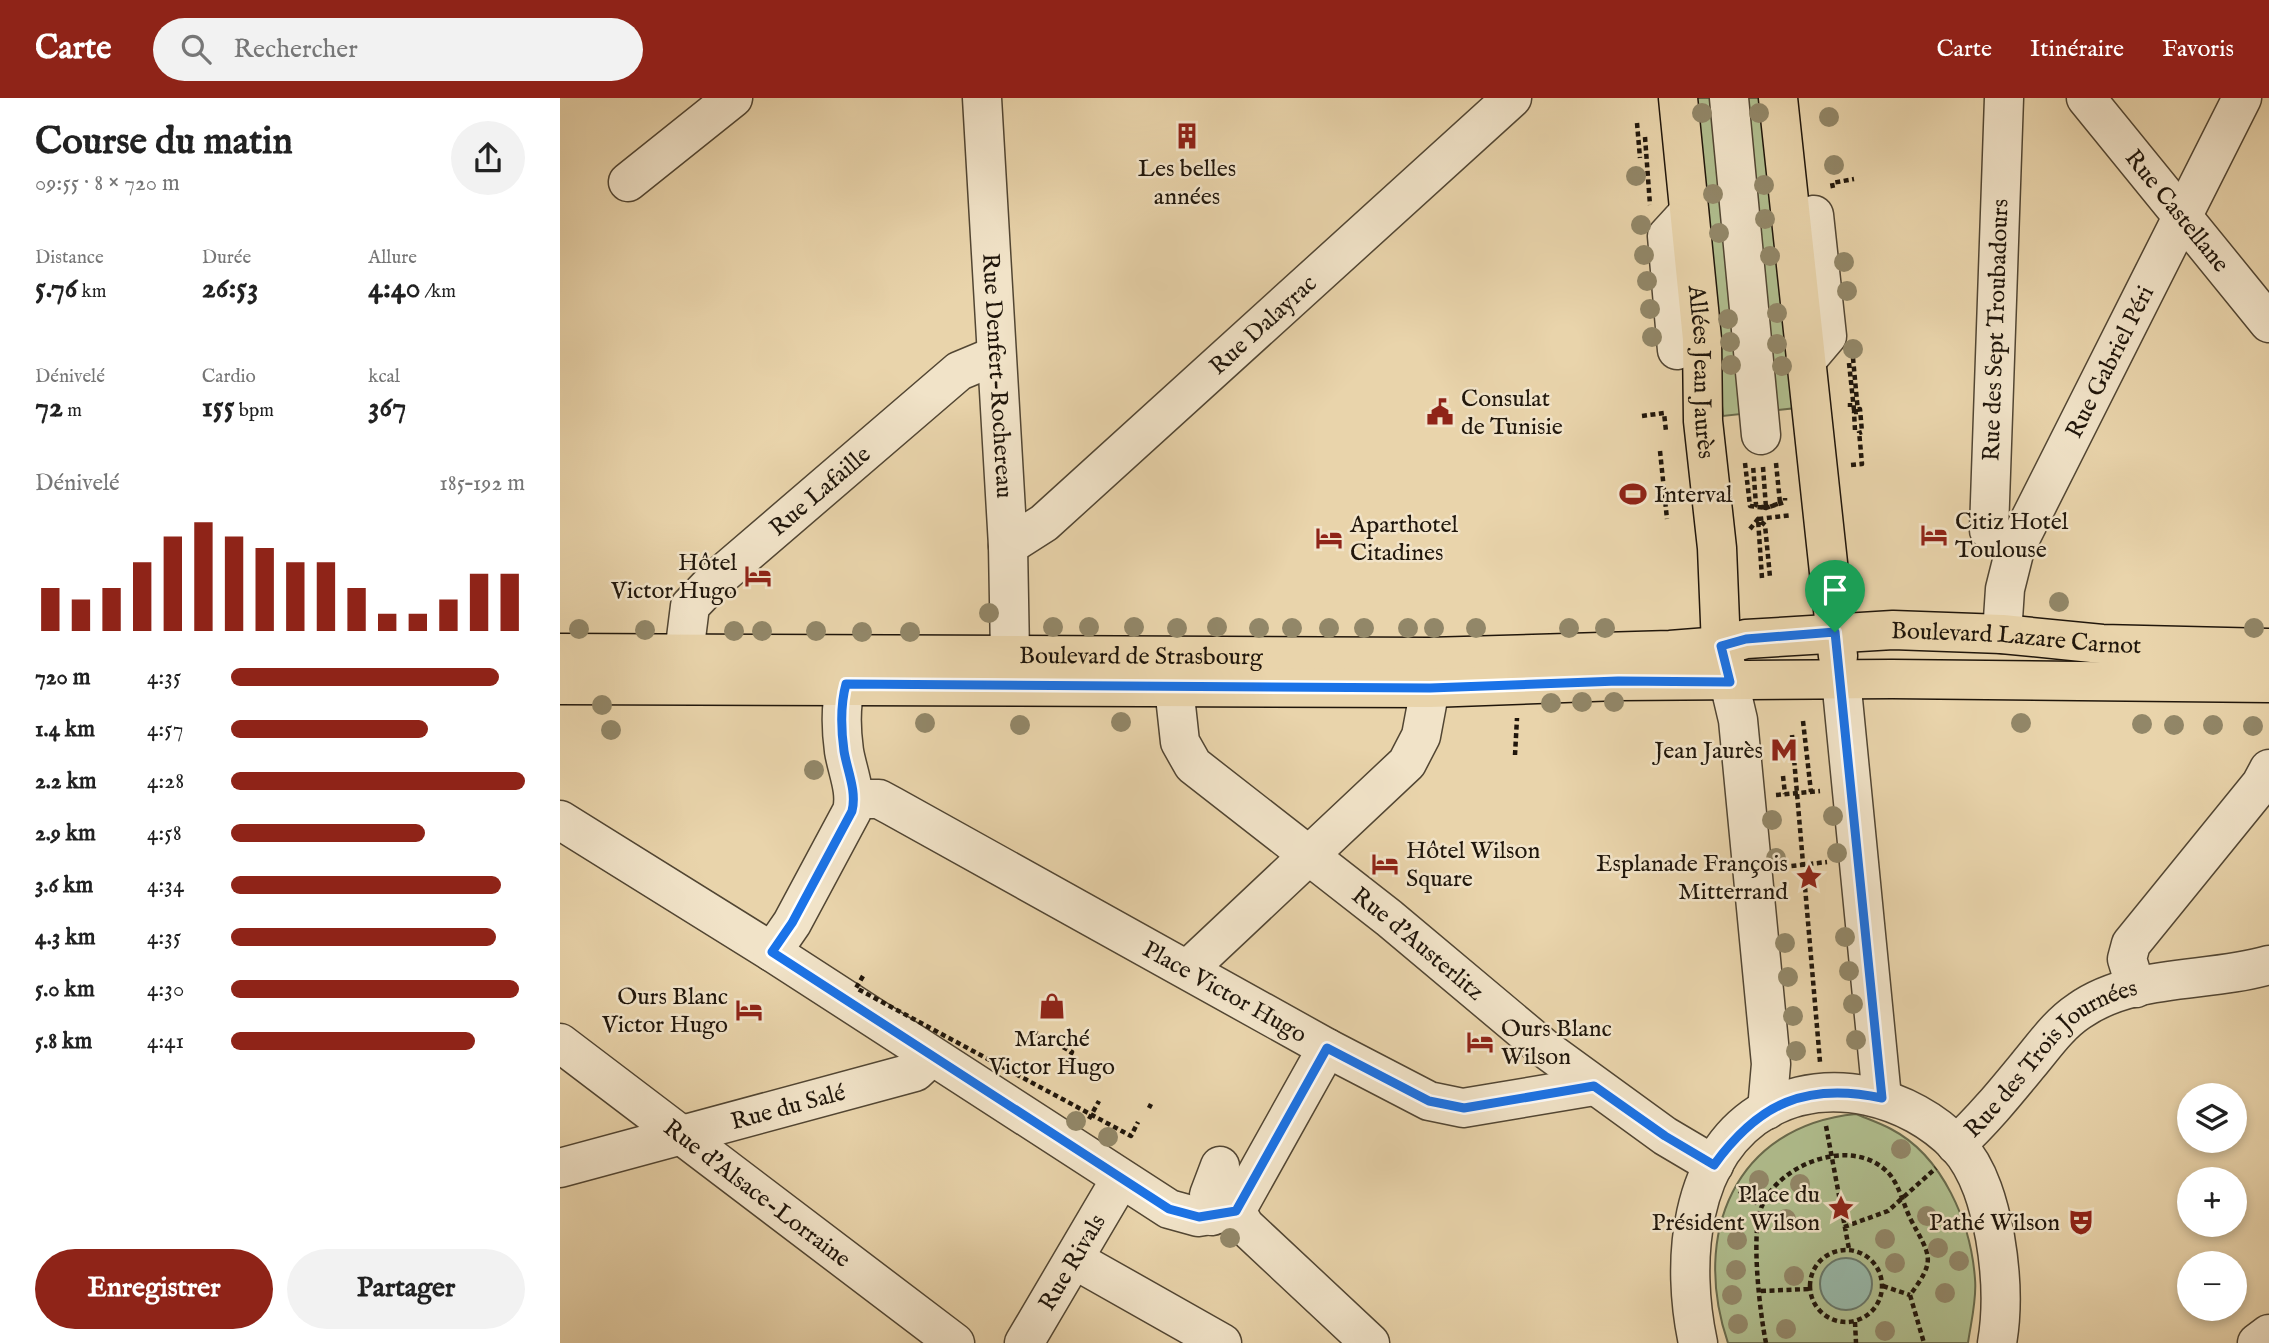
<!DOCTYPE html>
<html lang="fr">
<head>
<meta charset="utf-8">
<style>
  :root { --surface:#fff; --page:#f2f2f2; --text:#222; --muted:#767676; --accent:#8f2418 }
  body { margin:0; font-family:"IM FELL English",serif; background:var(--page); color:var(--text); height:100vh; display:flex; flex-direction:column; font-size:26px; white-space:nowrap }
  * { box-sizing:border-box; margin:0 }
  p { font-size:23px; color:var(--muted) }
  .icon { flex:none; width:38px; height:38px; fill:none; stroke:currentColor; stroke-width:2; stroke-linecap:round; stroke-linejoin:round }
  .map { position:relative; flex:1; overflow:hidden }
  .side { display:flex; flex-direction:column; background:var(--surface); width:560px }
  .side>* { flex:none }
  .buttons { position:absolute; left:1617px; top:985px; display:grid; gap:14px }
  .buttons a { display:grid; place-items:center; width:70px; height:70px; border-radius:50%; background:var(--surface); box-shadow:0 4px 10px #0003; font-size:35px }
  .pin { position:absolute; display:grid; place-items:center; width:60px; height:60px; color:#fff; margin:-72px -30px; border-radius:50% 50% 50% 0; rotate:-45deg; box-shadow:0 0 7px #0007 }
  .pin .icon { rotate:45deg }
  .round { display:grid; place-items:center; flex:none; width:74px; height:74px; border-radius:37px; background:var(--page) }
  .summary { display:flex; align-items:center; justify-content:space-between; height:119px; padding:0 35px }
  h1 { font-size:38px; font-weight:800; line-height:52px }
  .metrics { display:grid; grid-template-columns:repeat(3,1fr); gap:10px; height:119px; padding:7px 35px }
  .metrics div { display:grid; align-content:center }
  .metrics b { font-size:30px; font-weight:800 }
  .metrics small { font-size:19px; font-weight:400 }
  .metrics p { font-size:19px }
  .chart { height:196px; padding:14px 35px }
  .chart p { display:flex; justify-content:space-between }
  .chart svg { width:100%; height:126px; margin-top:7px; stroke:var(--accent); stroke-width:6 }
  .primary-button { display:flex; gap:14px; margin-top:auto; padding:14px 35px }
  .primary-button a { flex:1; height:80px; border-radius:42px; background:var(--accent); color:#fff; font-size:28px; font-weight:800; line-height:80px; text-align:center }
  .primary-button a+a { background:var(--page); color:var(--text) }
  ul { padding:0 35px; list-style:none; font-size:23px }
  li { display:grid; grid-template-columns:112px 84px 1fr; align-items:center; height:52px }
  li i { height:18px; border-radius:9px; background:var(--accent) }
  header { display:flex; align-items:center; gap:42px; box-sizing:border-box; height:98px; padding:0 35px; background:var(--accent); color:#fff }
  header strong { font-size:33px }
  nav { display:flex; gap:38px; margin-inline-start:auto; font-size:24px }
  .search { width:490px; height:63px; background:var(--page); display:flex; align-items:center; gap:18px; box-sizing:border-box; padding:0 24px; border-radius:38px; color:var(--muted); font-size:26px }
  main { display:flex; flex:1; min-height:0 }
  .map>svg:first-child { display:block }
</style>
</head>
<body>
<header>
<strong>Carte</strong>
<div class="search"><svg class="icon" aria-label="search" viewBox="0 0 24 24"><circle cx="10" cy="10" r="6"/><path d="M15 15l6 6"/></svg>Rechercher</div>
<nav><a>Carte</a><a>Itinéraire</a><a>Favoris</a></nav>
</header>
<main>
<section class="side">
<div class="summary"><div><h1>Course du matin</h1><p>09:55 · 8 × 720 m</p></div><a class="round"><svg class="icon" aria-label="share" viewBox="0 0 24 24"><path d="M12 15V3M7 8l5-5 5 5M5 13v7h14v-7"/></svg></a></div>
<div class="metrics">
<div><p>Distance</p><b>5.76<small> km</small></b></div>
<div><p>Durée</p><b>26:53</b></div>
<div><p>Allure</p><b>4:40<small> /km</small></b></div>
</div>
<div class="metrics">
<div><p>Dénivelé</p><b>72<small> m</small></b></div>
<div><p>Cardio</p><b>155<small> bpm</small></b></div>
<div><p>kcal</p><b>367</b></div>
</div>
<div class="chart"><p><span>Dénivelé</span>185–192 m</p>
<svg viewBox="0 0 160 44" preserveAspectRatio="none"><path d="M5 44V29M15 44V33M25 44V29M35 44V20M45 44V11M55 44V6M65 44V11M75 44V15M85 44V20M95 44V20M105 44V29M115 44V38M125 44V38M135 44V33M145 44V24M155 44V24"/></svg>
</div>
<ul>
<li><b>720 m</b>4:35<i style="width:91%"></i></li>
<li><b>1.4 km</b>4:57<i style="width:67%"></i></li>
<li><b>2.2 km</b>4:28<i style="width:100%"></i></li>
<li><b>2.9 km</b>4:58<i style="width:66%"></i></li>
<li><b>3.6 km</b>4:34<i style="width:92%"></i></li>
<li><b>4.3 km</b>4:35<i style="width:90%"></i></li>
<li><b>5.0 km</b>4:30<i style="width:98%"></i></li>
<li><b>5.8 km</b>4:41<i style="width:83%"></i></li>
</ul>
<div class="primary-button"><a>Enregistrer</a><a>Partager</a></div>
</section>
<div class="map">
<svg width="1709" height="1245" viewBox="0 0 1709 1245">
  <rect width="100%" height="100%" fill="#e9d4ab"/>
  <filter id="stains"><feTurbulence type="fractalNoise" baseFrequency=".00286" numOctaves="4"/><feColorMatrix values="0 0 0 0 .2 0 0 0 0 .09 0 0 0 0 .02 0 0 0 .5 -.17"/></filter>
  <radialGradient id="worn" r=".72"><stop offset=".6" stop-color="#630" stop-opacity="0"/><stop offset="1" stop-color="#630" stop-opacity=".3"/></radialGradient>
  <path fill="#b0be8e" stroke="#686a4c" stroke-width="2" d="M1132,0h73l31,310 -73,8z
    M1296,1016c12,5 24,9 35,15 52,27 80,94 84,150 2,20 -4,43 -7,64h-240c-37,-108 6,-217 128,-229z"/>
  <path fill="#97b8a9" stroke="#67776a" stroke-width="2" d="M1260 1186a26 26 0 1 1 52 0a26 26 0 1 1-52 0Z"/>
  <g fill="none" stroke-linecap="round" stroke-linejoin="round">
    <g stroke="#524633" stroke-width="41">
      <g id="minor">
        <path id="s1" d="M422,0l26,448 2,108"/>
        <path d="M1169,0l32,337"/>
        <path d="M1444,0l-15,432 26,19"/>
        <path id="s2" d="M1526,0l183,225"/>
        <path d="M68,84l105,-84"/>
        <path d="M1117,252l-10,-114 22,-24"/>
        <path d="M1245,264l22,-26 -13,-121"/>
        <path id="s3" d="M448,448l36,-23 468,-425"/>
        <path id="s4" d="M1442,536l3,-45 10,-40 227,-451"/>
        <path id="s5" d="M124,556l6,-48 21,-22 248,-213 36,-15"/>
        <path d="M1281,581l41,419"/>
        <path d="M1169,584l9,38 33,344 -4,46"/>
        <path id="s6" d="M614,589l6,55 13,23 196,153 155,130 121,88 49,29"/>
        <path id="s7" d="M295,701h24l13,7 435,242 102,53 34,7 131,-22"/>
        <path d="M0,722l212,132 397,257 29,8 38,-6 91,-163"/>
        <path d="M212,854l20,-29 60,-112c5,-20 -5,-41 -8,-60 -3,-22 -4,-45 2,-67"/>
        <path d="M628,871l219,-206 14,-27 9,-48"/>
        <path d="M1576,890l-9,-29 4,-15 130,-160 8,-15"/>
        <path id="s8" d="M0,945l395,300"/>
        <path id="s9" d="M1396,1047c27,-25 49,-52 72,-80 16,-19 30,-40 51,-54 54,-38 129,-28 190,-46"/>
        <path id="s10" d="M0,1070l355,-96 16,-15"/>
        <path d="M676,1113l9,15 125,117"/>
        <path d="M652,1118l-3,-21 11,-29"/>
        <path d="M515,1162l147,83"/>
        <path id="s11" d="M464,1245l96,-163"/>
        <path d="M1138,1245c-17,-79 -11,-189 69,-234 62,-34 143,-13 190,36 23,25 32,61 38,92 6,35 8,72 2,106"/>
        <path d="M1697,1245l12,-9"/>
      </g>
    </g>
    <g stroke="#20160b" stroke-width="41">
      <g id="major">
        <path id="s12" d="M1118,0l24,241 1,82 14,127 4,98 6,24"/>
        <path d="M1218,0l60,558"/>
        <path id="s13" d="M0,555l869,4 241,-7 51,-4 25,-7 147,-9 109,4 100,10 167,4"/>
        <path d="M0,587l870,3 188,-7 274,-2 377,4"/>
      </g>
    </g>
    <path stroke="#20160b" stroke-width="4.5" stroke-dasharray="5 3.5" stroke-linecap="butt" d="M1077,25l3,35
      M1085,39l5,68
      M1273,90l-1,-5 22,-4
      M1293,260l5,54
      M1289,265l5,47 6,-1 2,23 -3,1
      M1290,305v4
      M1082,318l22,-3 2,18
      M1295,332l-1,-18h4
      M1100,353l7,68
      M1185,365l5,43 16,2 -10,-3 -3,-40
      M1216,365l4,40 -14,5 19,-6v-4
      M1291,367l11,-1 -3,-33
      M1203,369l3,41
      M1190,431l8,-10 7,6 5,52
      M1202,480l-4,-59 34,-4
      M1243,623l8,71
      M1232,637l28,327
      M955,657l2,-37
      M1223,678l2,18
      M1216,697l44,-4
      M1223,769l44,-5
      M473,933l39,21 -5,10
      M588,1007l4,2
      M529,1021l10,-18
      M1266,1028l23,123
      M1179,1093l22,15
      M1284,1129l44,-16 48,-43
      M1250 1188a36 36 0 1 1 72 0a36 36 0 1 1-72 0Z
      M1323,1188l27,9
      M1201,1193l48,-2
      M1295,1224l1,21
      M1206,1245c-6,-29 -16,-112 -4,-137 18,-44 95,-72 129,-30 9,12 13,30 20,44 19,36 26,39 -1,75l14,48"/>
    <use href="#minor" stroke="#f1e3c8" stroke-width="38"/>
    <use href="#major" stroke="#e9d4ab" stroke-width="38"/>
    <path stroke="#20160b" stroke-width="4.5" stroke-dasharray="5 3.5" stroke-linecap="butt" d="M303,878l-7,12 275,148 7,-14"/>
  </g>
  <g fill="#928768">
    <circle cx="1142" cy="15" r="10"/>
    <circle cx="1199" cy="15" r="10"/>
    <circle cx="1269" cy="19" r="10"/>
    <circle cx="1274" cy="67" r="10"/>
    <circle cx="1076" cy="78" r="10"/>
    <circle cx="1204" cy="87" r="10"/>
    <circle cx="1153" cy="96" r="10"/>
    <circle cx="1205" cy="121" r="10"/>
    <circle cx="1081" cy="127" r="10"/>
    <circle cx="1159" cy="135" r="10"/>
    <circle cx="1084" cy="157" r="10"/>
    <circle cx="1210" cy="158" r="10"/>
    <circle cx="1284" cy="164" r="10"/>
    <circle cx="1087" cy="183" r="10"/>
    <circle cx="1287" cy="193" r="10"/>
    <circle cx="1090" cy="211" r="10"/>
    <circle cx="1217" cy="215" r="10"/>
    <circle cx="1168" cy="221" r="10"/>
    <circle cx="1092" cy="239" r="10"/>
    <circle cx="1170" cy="244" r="10"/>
    <circle cx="1217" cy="246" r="10"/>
    <circle cx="1293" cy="251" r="10"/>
    <circle cx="1171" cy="267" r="10"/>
    <circle cx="1222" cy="268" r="10"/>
    <circle cx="1499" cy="504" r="10"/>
    <circle cx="429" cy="515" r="10"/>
    <circle cx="493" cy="529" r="10"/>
    <circle cx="529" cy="529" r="10"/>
    <circle cx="574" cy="529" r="10"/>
    <circle cx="657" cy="529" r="10"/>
    <circle cx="617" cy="530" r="10"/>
    <circle cx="699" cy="530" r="10"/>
    <circle cx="732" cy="530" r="10"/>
    <circle cx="769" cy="530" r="10"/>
    <circle cx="804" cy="530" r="10"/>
    <circle cx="848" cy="530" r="10"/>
    <circle cx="874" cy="530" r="10"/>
    <circle cx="916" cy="530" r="10"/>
    <circle cx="1009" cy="530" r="10"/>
    <circle cx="1045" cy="530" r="10"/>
    <circle cx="1694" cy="530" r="10"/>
    <circle cx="19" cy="531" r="10"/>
    <circle cx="85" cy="532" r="10"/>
    <circle cx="174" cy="533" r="10"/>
    <circle cx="202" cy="533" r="10"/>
    <circle cx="256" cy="533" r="10"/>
    <circle cx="302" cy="534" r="10"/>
    <circle cx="350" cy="534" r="10"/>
    <circle cx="1022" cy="604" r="10"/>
    <circle cx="1054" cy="604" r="10"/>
    <circle cx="991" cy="605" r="10"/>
    <circle cx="42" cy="607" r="10"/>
    <circle cx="561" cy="624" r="10"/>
    <circle cx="365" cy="625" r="10"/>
    <circle cx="1461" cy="625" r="10"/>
    <circle cx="1582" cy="626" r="10"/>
    <circle cx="460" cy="627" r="10"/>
    <circle cx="1614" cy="627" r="10"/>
    <circle cx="1653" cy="627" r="10"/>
    <circle cx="1693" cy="628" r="10"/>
    <circle cx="51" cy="632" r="10"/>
    <circle cx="254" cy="672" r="10"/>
    <circle cx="1273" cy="718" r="10"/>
    <circle cx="1212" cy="722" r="10"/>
    <circle cx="1277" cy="755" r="10"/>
    <circle cx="1216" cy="760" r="10"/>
    <circle cx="1285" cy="839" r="10"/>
    <circle cx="1225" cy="845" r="10"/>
    <circle cx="1289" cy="873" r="10"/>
    <circle cx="1228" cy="879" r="10"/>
    <circle cx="1293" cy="906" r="10"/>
    <circle cx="1233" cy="918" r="10"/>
    <circle cx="1296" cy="942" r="10"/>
    <circle cx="1236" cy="953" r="10"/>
    <circle cx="516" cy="1023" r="10"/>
    <circle cx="548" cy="1039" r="10"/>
    <circle cx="1341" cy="1051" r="10"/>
    <circle cx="1199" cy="1082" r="10"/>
    <circle cx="1240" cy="1086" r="10"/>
    <circle cx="1367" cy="1118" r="10"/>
    <circle cx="1226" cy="1121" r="10"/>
    <circle cx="670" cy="1140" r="10"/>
    <circle cx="1325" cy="1141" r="10"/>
    <circle cx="1177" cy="1142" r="10"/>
    <circle cx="1378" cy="1150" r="10"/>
    <circle cx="1399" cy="1163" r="10"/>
    <circle cx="1335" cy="1165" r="10"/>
    <circle cx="1176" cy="1172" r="10"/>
    <circle cx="1234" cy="1178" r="10"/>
    <circle cx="1385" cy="1195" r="10"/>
    <circle cx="1172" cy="1197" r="10"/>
    <circle cx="1178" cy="1226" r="10"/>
    <circle cx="1226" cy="1231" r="10"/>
    <circle cx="1325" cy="1233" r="10"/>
  </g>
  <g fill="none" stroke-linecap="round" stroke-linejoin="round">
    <g stroke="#fff" stroke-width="14">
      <path id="route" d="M1275,534l47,466c-76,-16 -123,5 -168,67l-49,-29 -71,-50 -130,22 -35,-7 -102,-53 -91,163 -37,6 -30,-8 -397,-257 20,-29 60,-112c5,-20 -5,-41 -8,-60 -3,-22 -4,-45 2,-67l584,4 188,-7 112,1 -9,-36 25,-7z"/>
    </g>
    <use href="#route" stroke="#1a73e8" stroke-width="9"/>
  </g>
  <defs>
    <g id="building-bare" transform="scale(2.1)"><path d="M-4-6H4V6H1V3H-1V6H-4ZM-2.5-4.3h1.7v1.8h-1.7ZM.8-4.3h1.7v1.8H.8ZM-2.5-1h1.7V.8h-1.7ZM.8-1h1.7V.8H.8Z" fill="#8f2418" stroke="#f1e3c8" stroke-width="2.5" paint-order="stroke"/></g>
    <g id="civic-bare" transform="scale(2.1)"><path d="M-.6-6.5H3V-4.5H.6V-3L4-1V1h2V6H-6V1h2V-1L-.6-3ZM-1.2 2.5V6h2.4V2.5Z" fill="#8f2418" stroke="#f1e3c8" stroke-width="2.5" paint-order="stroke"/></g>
    <g id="stadium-bare" transform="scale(2.1)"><path d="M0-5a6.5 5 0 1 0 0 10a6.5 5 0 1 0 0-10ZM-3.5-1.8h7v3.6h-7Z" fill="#8f2418" stroke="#f1e3c8" stroke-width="2.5" paint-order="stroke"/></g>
    <g id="hotel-bare" transform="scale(2.1)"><path d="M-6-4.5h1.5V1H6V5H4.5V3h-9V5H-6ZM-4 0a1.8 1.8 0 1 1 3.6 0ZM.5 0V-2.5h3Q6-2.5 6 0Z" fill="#8f2418" stroke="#f1e3c8" stroke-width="2.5" paint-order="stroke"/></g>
    <g id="metro-bare" transform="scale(2.1)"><path d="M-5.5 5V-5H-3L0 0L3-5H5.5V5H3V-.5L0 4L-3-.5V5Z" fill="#8f2418" stroke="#f1e3c8" stroke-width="2.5" paint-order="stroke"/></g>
    <g id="sight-bare" transform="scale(2.1)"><path d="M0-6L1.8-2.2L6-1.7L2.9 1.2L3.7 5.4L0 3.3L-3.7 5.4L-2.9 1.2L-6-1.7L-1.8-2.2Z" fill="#8f2418" stroke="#f1e3c8" stroke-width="2.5" paint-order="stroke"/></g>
    <g id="shop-bare" transform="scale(2.1)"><path d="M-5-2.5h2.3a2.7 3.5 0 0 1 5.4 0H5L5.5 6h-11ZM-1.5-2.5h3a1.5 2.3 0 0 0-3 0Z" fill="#8f2418" stroke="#f1e3c8" stroke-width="2.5" paint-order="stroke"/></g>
    <g id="theatre-bare" transform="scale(2.1)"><path d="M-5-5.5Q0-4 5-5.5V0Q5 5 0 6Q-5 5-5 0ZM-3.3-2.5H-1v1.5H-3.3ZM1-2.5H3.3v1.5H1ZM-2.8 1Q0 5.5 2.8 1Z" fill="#8f2418" stroke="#f1e3c8" stroke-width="2.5" paint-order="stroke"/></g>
  </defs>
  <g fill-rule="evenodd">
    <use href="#building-bare" x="627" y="38"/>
    <use href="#civic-bare" x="880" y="314"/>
    <use href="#stadium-bare" x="1073" y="396"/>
    <use href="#hotel-bare" x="1374" y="437"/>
    <use href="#hotel-bare" x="769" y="440"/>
    <use href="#hotel-bare" x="198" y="478"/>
    <use href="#metro-bare" x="1224" y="652"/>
    <use href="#hotel-bare" x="825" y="766"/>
    <use href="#sight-bare" x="1249" y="779"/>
    <use href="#shop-bare" x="492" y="908"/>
    <use href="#hotel-bare" x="189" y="912"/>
    <use href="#hotel-bare" x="920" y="944"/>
    <use href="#sight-bare" x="1281" y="1110"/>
    <use href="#theatre-bare" x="1521" y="1124"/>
  </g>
  <g text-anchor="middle" stroke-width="5" stroke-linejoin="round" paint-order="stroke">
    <g font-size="24" fill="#20160b" stroke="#f1e3c8" text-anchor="start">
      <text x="627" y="78" text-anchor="middle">Les belles<tspan x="627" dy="28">années</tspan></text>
      <text x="901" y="308">Consulat<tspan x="901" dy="28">de Tunisie</tspan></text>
      <text x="1094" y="404">Interval</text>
      <text x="1395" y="431">Citiz Hotel<tspan x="1395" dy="28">Toulouse</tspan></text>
      <text x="790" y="434">Aparthotel<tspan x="790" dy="28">Citadines</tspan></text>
      <text x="177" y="472" text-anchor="end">Hôtel<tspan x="177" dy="28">Victor Hugo</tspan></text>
      <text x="1203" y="660" text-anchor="end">Jean Jaurès</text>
      <text x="846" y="760">Hôtel Wilson<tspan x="846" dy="28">Square</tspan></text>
      <text x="1228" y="773" text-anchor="end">Esplanade François<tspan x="1228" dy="28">Mitterrand</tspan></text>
      <text x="168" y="906" text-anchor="end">Ours Blanc<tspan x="168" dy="28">Victor Hugo</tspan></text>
      <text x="941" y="938">Ours Blanc<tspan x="941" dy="28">Wilson</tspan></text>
      <text x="492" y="948" text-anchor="middle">Marché<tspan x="492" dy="28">Victor Hugo</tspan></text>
      <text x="1260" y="1104" text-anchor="end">Place du<tspan x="1260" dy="28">Président Wilson</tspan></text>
      <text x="1500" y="1132" text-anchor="end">Pathé Wilson</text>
    </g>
    <g font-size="24" fill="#20160b" stroke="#f1e3c8">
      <text dy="8" stroke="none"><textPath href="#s2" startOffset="145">Rue Castellane</textPath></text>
      <text dy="8" stroke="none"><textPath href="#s3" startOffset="338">Rue Dalayrac</textPath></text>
      <text transform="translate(1435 232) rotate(-88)" y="8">Rue des Sept Troubadours</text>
      <text dy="8" stroke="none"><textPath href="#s4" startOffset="296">Rue Gabriel Péri</textPath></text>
      <text dy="8" stroke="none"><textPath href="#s12" startOffset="275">Allées Jean Jaurès</textPath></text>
      <text dy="8" stroke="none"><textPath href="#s1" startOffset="278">Rue Denfert-Rochereau</textPath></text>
      <text dy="8" stroke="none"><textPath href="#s5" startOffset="222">Rue Lafaille</textPath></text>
      <text dy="8" stroke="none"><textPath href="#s13" startOffset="1458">Boulevard Lazare Carnot</textPath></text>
      <text dy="8" stroke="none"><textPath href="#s13" startOffset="581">Boulevard de Strasbourg</textPath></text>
      <text dy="8" stroke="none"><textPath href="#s6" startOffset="369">Rue d'Austerlitz</textPath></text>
      <text dy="8" stroke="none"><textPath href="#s7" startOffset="420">Place Victor Hugo</textPath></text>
      <text dy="8" stroke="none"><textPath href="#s9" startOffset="131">Rue des Trois Journées</textPath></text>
      <text dy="8" stroke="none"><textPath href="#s10" startOffset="236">Rue du Salé</textPath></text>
      <text dy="8" stroke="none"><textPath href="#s8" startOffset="248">Rue d'Alsace-Lorraine</textPath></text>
      <text dy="8" stroke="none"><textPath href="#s11" startOffset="94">Rue Rivals</textPath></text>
    </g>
  </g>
  <rect width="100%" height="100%" filter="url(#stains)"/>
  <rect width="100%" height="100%" fill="url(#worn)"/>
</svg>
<div class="buttons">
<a><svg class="icon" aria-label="layers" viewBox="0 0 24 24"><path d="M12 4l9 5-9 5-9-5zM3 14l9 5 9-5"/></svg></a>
<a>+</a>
<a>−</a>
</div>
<div class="pin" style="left:1275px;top:534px;background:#1e9e55"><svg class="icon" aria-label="arrive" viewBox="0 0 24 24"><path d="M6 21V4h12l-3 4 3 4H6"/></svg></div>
</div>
</main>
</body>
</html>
